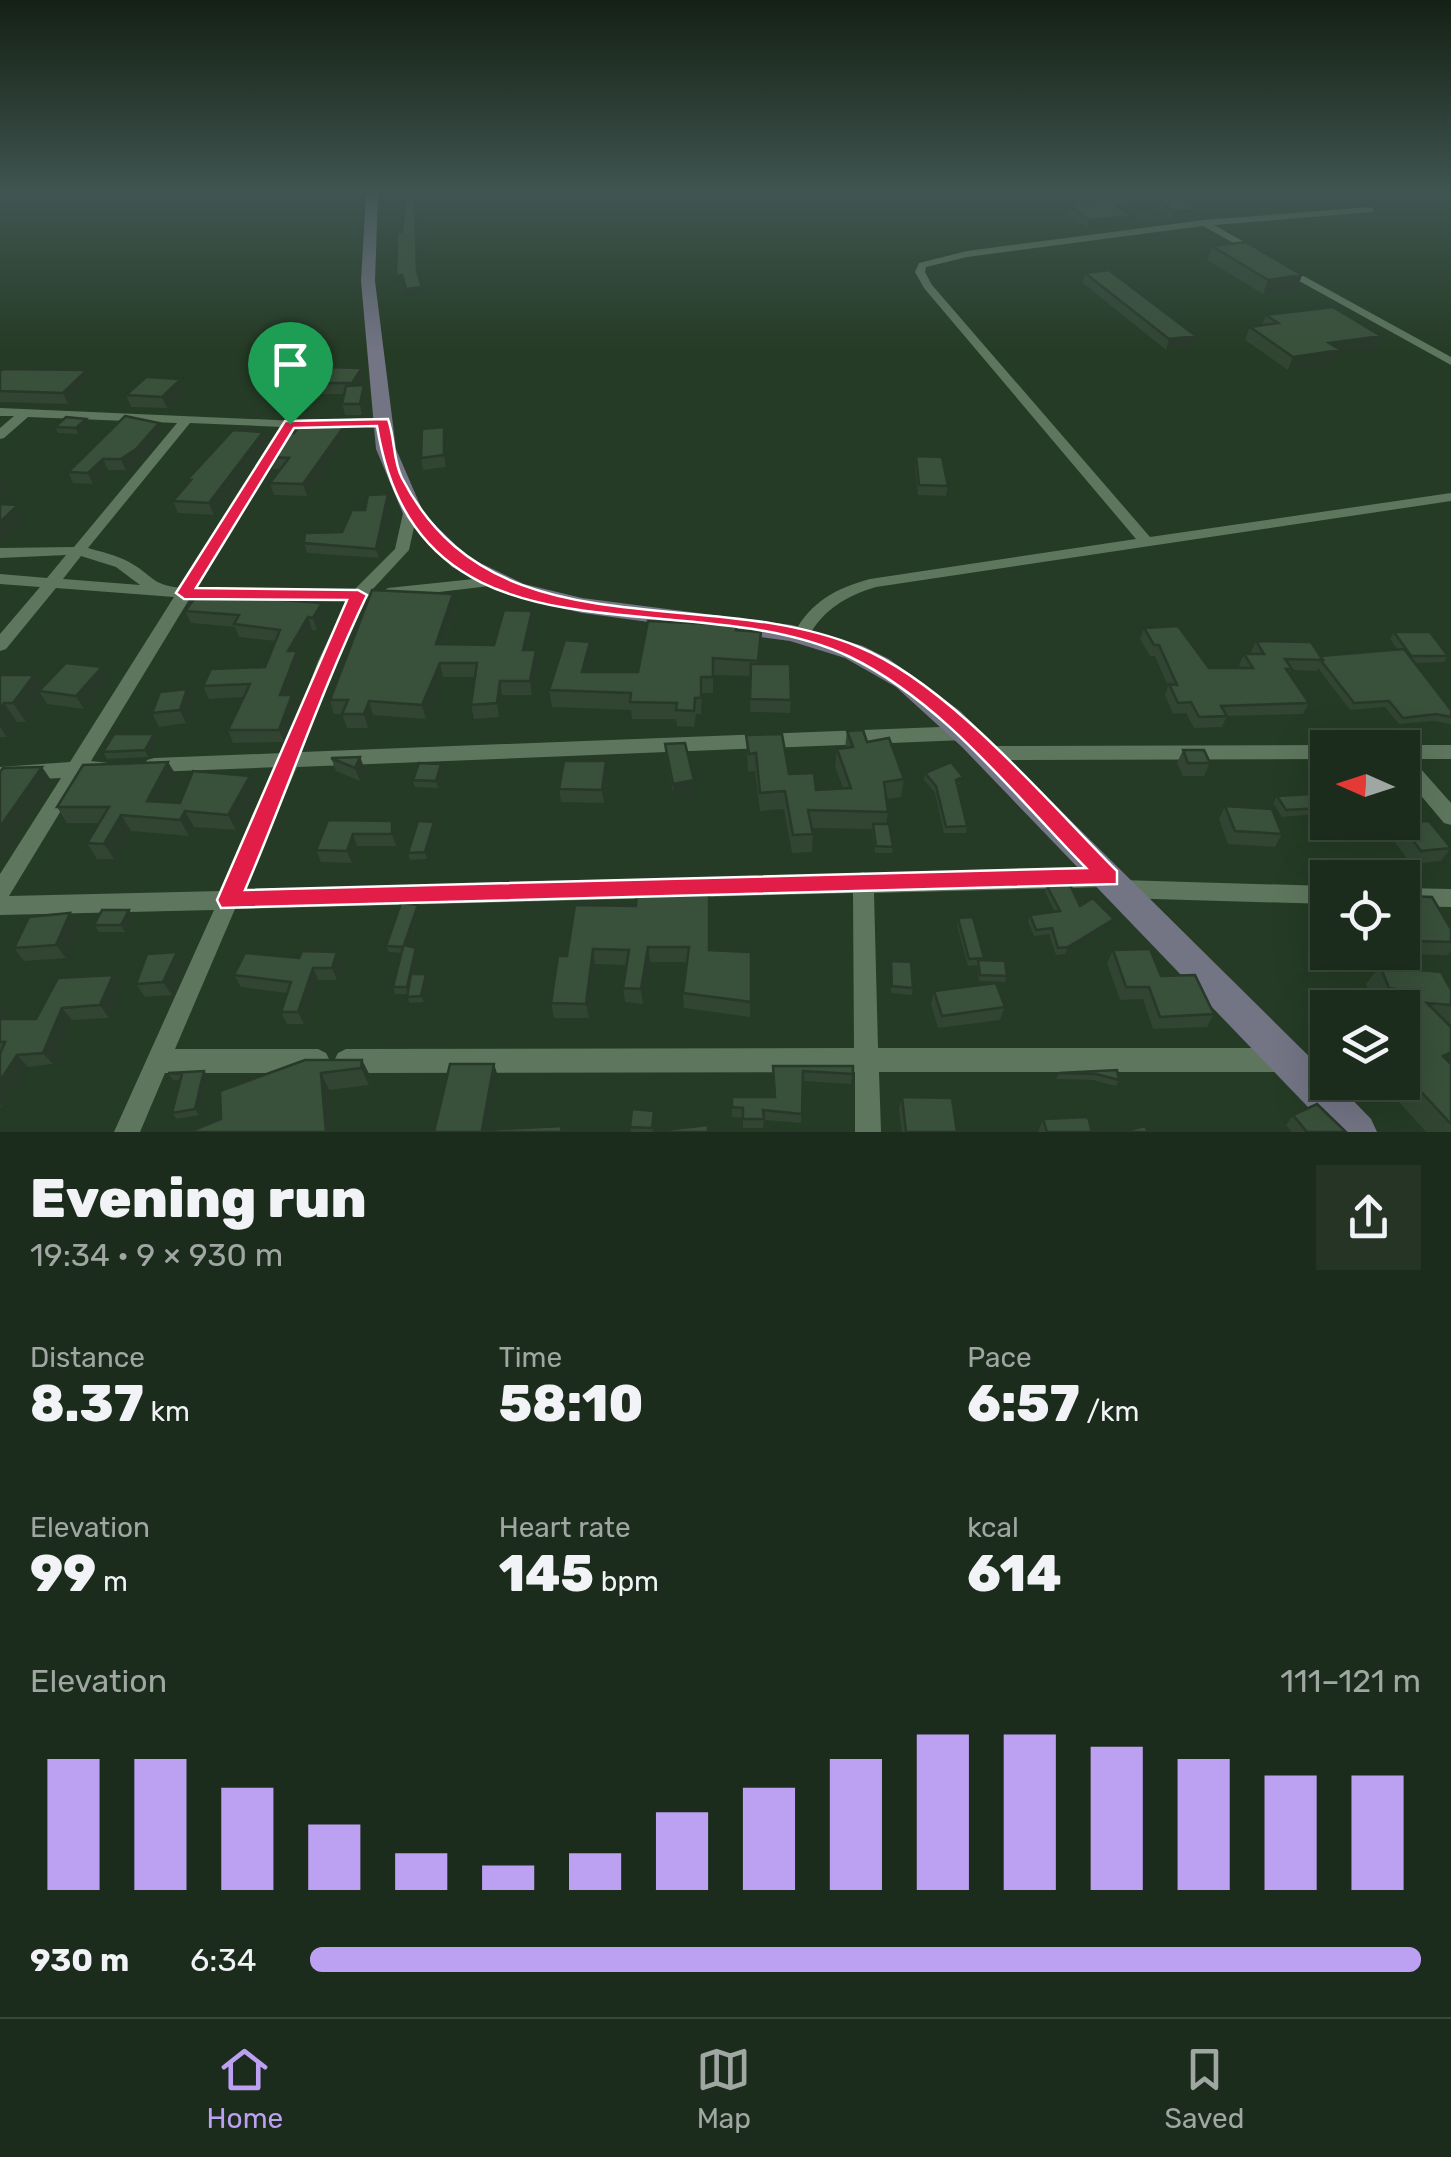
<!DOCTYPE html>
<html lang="en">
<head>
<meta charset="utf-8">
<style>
  :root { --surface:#1c2c1c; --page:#253425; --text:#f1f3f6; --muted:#a0a7a3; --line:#3a483b; --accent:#bca0f2 }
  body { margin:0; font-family:Rubik,sans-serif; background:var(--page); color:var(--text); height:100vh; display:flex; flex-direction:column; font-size:38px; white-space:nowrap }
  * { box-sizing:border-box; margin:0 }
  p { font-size:32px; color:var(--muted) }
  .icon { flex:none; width:55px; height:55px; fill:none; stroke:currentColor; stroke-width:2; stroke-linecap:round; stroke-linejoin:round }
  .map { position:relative; height:1132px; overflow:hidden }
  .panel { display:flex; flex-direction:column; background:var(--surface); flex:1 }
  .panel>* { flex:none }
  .needle { width:65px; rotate:273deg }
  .tools { position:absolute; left:1310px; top:730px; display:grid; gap:20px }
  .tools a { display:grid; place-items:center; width:110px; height:110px; border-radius:0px; background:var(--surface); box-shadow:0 10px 40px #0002,0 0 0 2px var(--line); font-size:50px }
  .pin { position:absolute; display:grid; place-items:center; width:85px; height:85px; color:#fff; margin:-102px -42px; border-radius:50% 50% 50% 0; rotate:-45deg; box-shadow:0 0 10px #0007 }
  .pin .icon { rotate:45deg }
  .round { display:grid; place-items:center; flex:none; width:105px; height:105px; border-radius:0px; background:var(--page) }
  .summary { display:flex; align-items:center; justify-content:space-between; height:170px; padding:0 30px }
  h1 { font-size:55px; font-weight:800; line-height:75px }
  .figures { display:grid; grid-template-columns:repeat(3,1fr); gap:15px; height:170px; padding:10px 30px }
  .figures div { display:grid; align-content:center }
  .figures b { font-size:50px; font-weight:800 }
  .figures small { font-size:28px; font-weight:400 }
  .figures p { font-size:28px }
  .chart { height:280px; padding:20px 30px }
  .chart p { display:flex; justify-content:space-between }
  .chart svg { width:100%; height:180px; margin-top:10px; stroke:var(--accent); stroke-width:6 }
  ul { padding:0 30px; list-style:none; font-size:32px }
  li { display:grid; grid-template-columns:160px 120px 1fr; align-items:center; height:75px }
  li i { height:25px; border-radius:12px; background:var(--accent) }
  .menu { display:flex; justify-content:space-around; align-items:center; height:140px; border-top:2px solid var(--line); background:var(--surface); font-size:28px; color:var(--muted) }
  .menu a { display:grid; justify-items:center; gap:5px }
  .menu .current { color:var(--accent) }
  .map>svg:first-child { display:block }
</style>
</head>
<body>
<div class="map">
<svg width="1451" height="1132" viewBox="0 0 1451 1132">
  <rect width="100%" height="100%" fill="#253b25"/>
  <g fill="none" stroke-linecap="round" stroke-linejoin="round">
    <path fill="#5e765e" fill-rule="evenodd" d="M1370,207l3,1v4l-159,13 46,26v4l-3,1 -54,-30 -236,31 -41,10 -1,5 7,13 218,252 301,-44v8l-575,86c-30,9 -52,22 -68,50h-12l-2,-4c17,-31 42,-45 76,-54l266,-40 -212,-251 -9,-16 4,-9 48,-12 237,-31z
      M1283,268h6l162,89v8l-168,-93z
      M0,408l298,13 2,3 -6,4 -98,160 159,1 40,-40 9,-40 7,-4 5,1 2,3 -9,41 -38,41 2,3 -3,4 -6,1 -30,62 -32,91 663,-26 6,2 3,5 -3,5 -6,2 -668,27 -54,124 612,-16 8,-3 7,3 235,-6 7,3 3,6 -3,6 -7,3 -231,6 4,155h405l8,4 4,8 -4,8 -8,4h-404l2,60h-26v-60l-509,1 -8,-4 -4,-8 4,-8 8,-4 508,-1 -1,-155 -618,16 -60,140h143l8,4 4,8 -4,8 -8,4h-153l-25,59h-26l100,-222 -214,5v-41l61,-96 -61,3v-14l70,-5 104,-165 -118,-9 -50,61 -6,2v-17l40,-47 -40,-3v-10l47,4 19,-23 -66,3v-10l74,-1 103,-124 -149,-6 -24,21 -4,1v-11l14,-12h-14zM190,423l92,4 -101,161c-30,-3 -28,-13 -52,-26 -13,-7 -27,-10 -41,-14zM81,556l35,11 24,18 -77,-6zM190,598l158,1 -30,62 -34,92 -130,5 -7,2 -2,5 2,5 7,2 124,-5 -56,124 -213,5 73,-120 26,-3 2,-5 -2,-5 -17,-2z
      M383,418l4,1v6l-55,2 -6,-4 6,-4z
      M493,577l5,2 3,3 -3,3 -110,13 -8,-5 8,-5z
      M1328,745l7,3h-7v11l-341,1 -7,-2 -2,-5 2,-5 7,-2z
      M1402,745h49v14h-39l39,44v22l-7,-2 -42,-50v-25h-7z
      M1121,880l207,6v18l-207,-6 -7,-3 -3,-6 3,-6z
      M1402,888l49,1v18l-49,-1z"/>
    <path fill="#737484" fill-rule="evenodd" d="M366,194h12l-3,87 21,168 28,65 44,43 56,27 58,14 210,27 71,21 26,13 71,52 368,364v7h7l36,37 6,13h-45l-370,-385 -66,-60 -51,-29 -55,-17 -208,-28 -73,-18 -57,-28 -48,-51 -28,-67 -15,-168z"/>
  </g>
  <path fill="#314532" d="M1068,194h104l23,23 -23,3 -15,-10 -31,2 3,13 -42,3 -20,-14 2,-9 15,-1z
    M1212,246l90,29 -5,14 -34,5 -56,-34z
    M1085,273l111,63 -4,11 -26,3 -83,-67z
    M1266,315l115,21 -6,13 -36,5 -4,10 -47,6 -43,-30 5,-13 12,-2z
    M0,371l92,10 -24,23 -68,-2z
    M181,379l4,11 -18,18 -36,-1 -5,-12z
    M365,379l-4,6h3l3,11 -5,19h-17l-3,-11 2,-10h-24l-4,-11z
    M350,418l3,12 -46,66 -33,-1 -4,-12 11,-14h-8l-4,-12 25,-24z
    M88,424l-10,10 -20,-1 -3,-6z
    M263,432l4,12 -53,71 -36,-2 -5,-12 15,-18 -1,-3z
    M164,434l-23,26 -15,10h-18l-15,14 -20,-1 -5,-11z
    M447,438l-1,29 -23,3 -2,-12z
    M916,456l32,30 -2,10 -28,-1 -3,-29z
    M391,503l-12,55 -72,-5 -3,-10 38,-11 23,-22z
    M286,591l3,10 33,2 4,12 -9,15h-5l-14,24 4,9 -12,32 7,12 -13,35 -51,1 -5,-13 15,-33 -34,2 -6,-13 62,-19 10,-26 -36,-4 -4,-10 -44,-4 -6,-12 53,-16z
    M453,594l3,14 -12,37h50l38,-34 2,14 -6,25h8l3,14 -7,31h-30l-3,22 -25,2 -3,-14 4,-28h-32l-17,42 -53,-4 -5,13h-21l-5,-14h-8l-4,-14z
    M1144,628l65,40h32l-2,-3 5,-11h9l-2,-2 5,-11 64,15 78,-6 -8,-11 4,-7 54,24 -4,6 -29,1 36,47v14l-19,-3 -33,3 -14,-17 -35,3 -32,-42 -1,3 -26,-1 -2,4 20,29 -6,11 -76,2 -5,11 -28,1 -8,-15 -13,1 -8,-19 3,-9 -13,-30h-5l-10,-17z
    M736,630l25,2 -2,32 32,36 -1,13 -40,-1 1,-36 -38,-1v18h-11l-1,21h-5l-2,13 -17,-1 -1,-7h-44l-1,-9 -79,-3 -3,-17 41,-48 2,16 -4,14h50z
    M102,667l7,13 -25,29 -37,-5 -4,-6 -17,24h-9l-10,15h-7v-62l42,13z
    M187,689l6,13 -7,21 -27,4 -7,-14z
    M847,731l20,11 37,37 -3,18 -15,2 2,13 -2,12 7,23 -1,6h-17l-3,-24 -60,-1 1,6 -1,18 -20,1 -8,-44 -24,2 -5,-40 -7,1 -2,-37 43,39 27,16 27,-2 -8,-21 2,-18 8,-1z
    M154,734l3,7 -9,16 -41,2 -4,-7z
    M665,744l29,50 -20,3 -8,-40z
    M1183,750l27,13 -6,13h-21l-6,-13z
    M360,757l5,13 -5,11 -24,-10 -5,-13z
    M168,762l9,15 -14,25 17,1 70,-27 7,16 -21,38 -42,-3 -5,9 -58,-5 -17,28h-17l-10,-16 13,-20h-33l-10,-16z
    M441,764l2,6 -5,18 -23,-1 -2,-7z
    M925,773l36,10 -4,2 10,41 -1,7h-22l-9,-40 -11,-13z
    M608,774l-4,29 -43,-1 -2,-13z
    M1277,796l44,12 -4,6 -35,3 -9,-14z
    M1225,806l57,28 -7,13 -47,-3 -9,-25z
    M328,820l68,13v13h-39l-5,17 -31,-1 -5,-12z
    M434,822l1,6 -8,31 -17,1 -2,-7z
    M1342,822h48l-8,13h-33z
    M1400,823l51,25 -10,13 -30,3 -20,-27z
    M1047,886l33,20 34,13 -3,7 -46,28 -9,1 -7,-21 -15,2 -6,-15 2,-6 25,-3 -10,-20z
    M1402,886l7,10 42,33v21l-3,5 -44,-1 -2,-4z
    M418,905l2,6 -11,35 10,8 -5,20 14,6 -4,22 -15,1 -2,-9h-12l-2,-7 9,-34 -13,-1 -3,-6z
    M575,905l134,45 42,2 -1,65 -66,-9 -1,-15 4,-31h-37l-7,42 -18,-2 -2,-14 4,-23 -32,-1 -6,54h-35l-3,-15 16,-47z
    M133,917l-8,15h-26l-5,-7z
    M958,918l26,40v2l23,16 -2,6 -26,-1 -2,-16 -9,1 -11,-41z
    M80,926l-14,32 -42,3 -10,-13z
    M1113,950l48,26 53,38 -7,13 -54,2 -10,-30 -23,1 -13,-37z
    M177,952l8,13 -13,30 -27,2 -9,-13z
    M891,961l22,27 -1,7 -21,-2z
    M343,964l-6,16h-19l-14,44h-17l-6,-12 6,-19 -46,-6 -7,-12z
    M1380,966l71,24v35l-3,-1 1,38 2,2v68h-25l-45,-50h21v-74l-29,-7 -7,-17z
    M113,975l8,12 -12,31 -37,2 -19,44 -25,3 -26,40h-2v-106l9,9 -5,9h32z
    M934,991l71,16 -5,13 -62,8 -7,-24z
    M362,1060l8,16 -1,9 -40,5 4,42h-144l32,-13 -1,-28z
    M773,1066l80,8 -2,10 -48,-3 -2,42 -37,-3 -1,8h-20v-10l-11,-1v-20h41z
    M1117,1070l2,10 -3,6 -23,-6 -37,-1 3,-6z
    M204,1071l5,6 -10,38 -22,4 -5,-6 9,-33h-8l-5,-7z
    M902,1097l55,35h-55l-3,-23z
    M654,1111l-1,21h-22l-1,-5z
    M1293,1115l53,17h-54l-6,-7z
    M1043,1119l49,13h-54z"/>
  <path fill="#283829" d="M1159,202l-2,8 -44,4 2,-9z
    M1197,209l-2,8 -23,3 3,-9z
    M1131,216l-2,9 -42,3 2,-8z
    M402,275l1,7 -6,1 -1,-7z
    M1302,275l-5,14 -34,5 5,-14z
    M422,287l2,7 -17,3 -1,-8z
    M1196,336l-4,11 -26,3 3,-11z
    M1381,336l-6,13 -36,5 -4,10 -47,6 5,-13 36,-14z
    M362,368l3,11 -10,16 -3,-12z
    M87,370l5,11 -24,23 -5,-11z
    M181,379l4,11 -18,18 -5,-11z
    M364,385l3,11 -5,19 -2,-11z
    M350,418l3,12 -46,66 -4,-12z
    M86,419l2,5 -10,10 -2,-6z
    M159,423l5,11 -23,26 -15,10 -5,-11z
    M444,427l3,11 -1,29 -2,-12z
    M263,432l4,12 -53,71 -5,-12z
    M103,459l5,11 -15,14 -5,-11z
    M6,472l6,13 -12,12v-19z
    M388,494l3,9 -12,55 -3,-9z
    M18,505l6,12 -24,24v-19z
    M453,594l3,14 -17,50 -3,-14z
    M322,603l4,12 -9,15 -4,-12z
    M532,611l2,14 -9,39 -2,-14z
    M308,617l4,13 -14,24 4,9 -17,44 -5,-12 8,-44z
    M590,642l2,16 -8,31 -2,-17z
    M536,650l3,14 -7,31 -2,-14z
    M440,663l3,14 -17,42 -4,-14z
    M102,667l7,13 -25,29 -8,-13z
    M34,675l10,17 -5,-1 4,7 -17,24 -13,-19z
    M500,681l2,14 -3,22 -2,-14z
    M187,689l6,13 -7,21 -6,-13z
    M292,695l5,12 -13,35 -5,-12z
    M369,701l4,14 -5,13 -4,-14z
    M4,703l13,19 -10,15 -7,-10v-19z
    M154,734l3,7 -9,16 -3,-7z
    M360,757l5,13 -5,11 -5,-13z
    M606,761l2,13 -4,29 -2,-13z
    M168,762l9,15 -21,40 -9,-16z
    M441,764l2,6 -5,18 -2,-7z
    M42,767l11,16 -53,78v-34z
    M250,776l7,16 -21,38 -8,-15z
    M694,780v14l-20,3 -1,-13z
    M185,811l9,16 -5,9 -9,-16z
    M121,815l10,16 -17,28 -10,-15z
    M392,821l4,12v13l-4,-12z
    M434,822l1,6 -8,31 -2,-7z
    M353,834l4,12 -5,17 -5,-12z
    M418,905l2,6 -13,40 -3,-6z
    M129,910l4,7 -8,15 -4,-7z
    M70,913l10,13 -14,32 -10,-13z
    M1114,919l-3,7 -46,28 3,-7z
    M648,947l2,15 -7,42 -2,-15z
    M416,948l3,6 -9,40 -3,-7z
    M593,949l2,15 -6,54 -3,-14z
    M177,952l8,13 -13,30 -9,-13z
    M337,952l6,12 -6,16 -5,-12z
    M313,968l5,12 -14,44 -6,-12z
    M426,974l2,6 -4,22 -3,-6z
    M113,975l8,12 -12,31 -9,-13z
    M0,1001l9,9 -9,16z
    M62,1008l10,12 -19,44 -10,-11z
    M1451,1052v8l-24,13 16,-17z
    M17,1055l11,12 -26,40 -2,-2v-24z
    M362,1060l8,16 -1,9 -8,-17z
    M494,1064l4,12 -10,56 -6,-2z
    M204,1071l5,6 -10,38 -4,-6z
    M321,1073l8,17 4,42h-7z"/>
  <path fill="#39503a" stroke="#283829" stroke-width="2.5" d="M1083,194h89l25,15 -22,2 -16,-9 -44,3 16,11 -42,4 -20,-15 28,-2z
    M405,200l10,1 2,70 5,16 -16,2 -4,-14 -6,1 1,-44h5z
    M1246,242l56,33 -34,5 -56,-34z
    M1109,270l87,66 -27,3 -84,-66z
    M1333,307l48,29 -52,7 12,7 -48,7 -43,-30 28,-4 -12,-8z
    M327,367l35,1 -10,15h-36z
    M4,369l83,1 -24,23 -63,-2v-20z
    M146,377l35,2 -19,18 -36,-2z
    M364,385l-4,19h-18l4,-18z
    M125,416l34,7 -23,26 -15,10h-18l-15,14 -20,-1z
    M66,417l20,2 -10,9 -21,-1z
    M305,418h45l-47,66 -33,-1 19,-25 -20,-1 15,-24h10z
    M444,427v28l-23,3 1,-29z
    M233,430l30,2 -54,71 -36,-2 18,-21h-4z
    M916,456l26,1 6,29 -29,-1z
    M388,494l-12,55 -72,-6 1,-10 37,-1 10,-22h13l3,-15z
    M0,504l18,1 -18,17z
    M242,590l44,1 -5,9 41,3 -9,15 -5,-1 -20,34h9l-17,44h12l-13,35h-51l22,-46 -47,2 8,-17 54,-2 15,-37 -46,-6 5,-9 -54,-4 15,-19 38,3z
    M372,590l81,4 -17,50 58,1 10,-35 28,1 -9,39h13l-6,31h-30l-3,22 -26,2 6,-42h-37l-18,42 -53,-4 -5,13h-22l6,-14h-18z
    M648,621l89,4 -1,5 25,2 -3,29 -45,-3v19h-12v21h-6l-1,13 -18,-1 1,-7 -47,-1 1,-9 -82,-3 16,-50 25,2 -8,30h56z
    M1178,626l31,42h44l-9,-14h20l-8,-13 55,1 12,18 -38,-1 7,10h-6l23,34 -88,3 6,10 -28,1 -8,-15 -13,1 -9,-19 8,1 -18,-40h-5l-10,-17z
    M1394,632h36l18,24h-37z
    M1404,649l47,61v7l-15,-3 -33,4 -14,-17 -35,2 -32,-41 1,-2 -3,-4z
    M66,663l36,4 -26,29 -37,-5z
    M751,664h39l1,36 -41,-1z
    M0,675h34l-21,28h-9l-4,5z
    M187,689l-7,21 -28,3 8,-21z
    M863,730l4,12 22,-4 15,41 -20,3 4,30 -80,-2 5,24 -20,1 -8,-44 -25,2 -4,-40 -7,1 -3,-19 36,-1 7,40 25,-1 2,17 35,-2 -14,-39 16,-2 -6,-16z
    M114,734h40l-9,16 -42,2z
    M685,743l9,37 -21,4 -8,-40z
    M1183,750h21l6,13h-22z
    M360,757l-5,11 -24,-10z
    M564,761h42l-4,29 -43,-1z
    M168,762l-21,39 33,2 13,-32 57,5 -22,39 -43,-4 -5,9 -59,-5 -17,29 -17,-1 22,-36h-52l26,-42z
    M951,762l12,15 -7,3 11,46 -21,1 -10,-41 -11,-13z
    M419,763l22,1 -5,17 -23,-1z
    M42,767l-42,60v-55l3,-4z
    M1312,794l9,14 -35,2 -9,-14z
    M1225,806l47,3 10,25 -47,-3z
    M328,820l64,1v13h-39l-6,17 -31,-1z
    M418,821l16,1 -9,30 -17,1z
    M1429,821l22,27 -30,3 -21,-28z
    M873,824h16l4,23 -17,-1z
    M1070,885l10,21 13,-8 21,21 -46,28 -10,1 -6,-20 -16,2 -6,-15 30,-4 -13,-25z
    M1402,886h6l1,10 23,1 19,32v13l-37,-1 -12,-22z
    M637,889h72v61l42,2v50l-68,-9 6,-46h-41l-7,42 -18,-1 6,-38 -36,-1 -7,55 -35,-1 7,-47h9l8,-51 61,1z
    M401,903l17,2 -14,40 12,3 -9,39h-14l10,-40 -17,-1z
    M102,910h27l-8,15h-27z
    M70,913l-14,32 -42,3 15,-31z
    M973,917l11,41 -15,1 -11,-41z
    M1150,949l11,27 34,-1 19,39 -54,3 -11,-30h-23l-13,-37z
    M302,951l35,1 -5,16h-19l-15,44h-17l10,-30 -57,-7 11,-22 54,5z
    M177,952l-14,30 -27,2 11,-30z
    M978,960l27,1 2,15 -27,-1z
    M891,961l20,1 2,26 -21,-2z
    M1380,966l61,6 10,18v15l-24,-2 24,24v25l-8,4 8,8v60l-49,-53v-63h-43l37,-19 -7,-1z
    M411,974h15l-5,22 -14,1z
    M113,975l-13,30 -38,3 -19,45 -26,2 -17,26v-27l5,-12h-5v-23h36l22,-41z
    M996,983l9,24 -63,9 -8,-25z
    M305,1060h57l-1,8 -40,5 5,59h-137l32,-13 -1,-28z
    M450,1064h44l-12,66 80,-4 -1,6h-127z
    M773,1066h80v8l-50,-3 -1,43 -39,-4 1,9h-21v-11l-11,-1v-10h43z
    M1117,1070l2,10 -23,-6 -37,-1z
    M204,1071l-9,38 -23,4 10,-39 -14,-1z
    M902,1097l50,1 5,34h-51z
    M1317,1104l29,28h-39l-14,-17z
    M632,1109l22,2 -2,17 -22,-1z
    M1088,1117l4,15h-45l-4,-13z
    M708,1125v7h-53v-1z
    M1145,1126l3,6h-27z"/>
  <linearGradient id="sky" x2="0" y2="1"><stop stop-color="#142014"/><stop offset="0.55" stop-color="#405551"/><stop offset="1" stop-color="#405551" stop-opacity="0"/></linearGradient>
  <rect width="1451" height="352" fill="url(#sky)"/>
  <path fill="#e11d48" stroke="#fff" stroke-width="2.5" fill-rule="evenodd" d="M388,419c7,19 5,42 14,59 91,178 301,104 457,169 90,37 188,154 258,224v13l-896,24 -4,-8 130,-300 -163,-1 -8,-6 109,-172zM377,426c42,257 308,152 473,231 93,45 165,139 236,211l-841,22c42,-98 76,-199 122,-295l-9,-5 -162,-2 98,-160z"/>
</svg>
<div class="tools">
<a><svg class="needle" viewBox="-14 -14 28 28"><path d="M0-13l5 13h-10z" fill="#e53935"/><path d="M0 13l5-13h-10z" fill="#a0a7a3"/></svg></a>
<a><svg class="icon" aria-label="locate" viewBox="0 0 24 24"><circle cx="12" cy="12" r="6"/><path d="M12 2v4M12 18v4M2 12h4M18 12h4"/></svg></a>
<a><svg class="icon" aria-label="layers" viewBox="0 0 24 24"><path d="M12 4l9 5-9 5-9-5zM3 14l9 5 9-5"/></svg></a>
</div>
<div class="pin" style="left:290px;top:424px;background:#1e9e55"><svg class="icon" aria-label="arrive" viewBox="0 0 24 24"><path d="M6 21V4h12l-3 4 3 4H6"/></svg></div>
</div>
<section class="panel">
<div class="summary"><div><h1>Evening run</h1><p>19:34 · 9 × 930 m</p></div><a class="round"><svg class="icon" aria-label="share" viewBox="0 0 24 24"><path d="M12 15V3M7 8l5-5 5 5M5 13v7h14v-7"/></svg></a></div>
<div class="figures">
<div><p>Distance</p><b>8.37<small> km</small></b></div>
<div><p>Time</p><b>58:10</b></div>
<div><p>Pace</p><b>6:57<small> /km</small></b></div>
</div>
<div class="figures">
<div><p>Elevation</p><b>99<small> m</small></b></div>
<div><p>Heart rate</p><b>145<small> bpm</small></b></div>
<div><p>kcal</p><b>614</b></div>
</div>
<div class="chart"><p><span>Elevation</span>111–121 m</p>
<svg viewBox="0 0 160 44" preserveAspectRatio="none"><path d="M5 44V12M15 44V12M25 44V19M35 44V28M45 44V35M55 44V38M65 44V35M75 44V25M85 44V19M95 44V12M105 44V6M115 44V6M125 44V9M135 44V12M145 44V16M155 44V16"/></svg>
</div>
<ul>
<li><b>930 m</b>6:34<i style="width:100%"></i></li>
</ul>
</section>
<nav class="menu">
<a class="current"><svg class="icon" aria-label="home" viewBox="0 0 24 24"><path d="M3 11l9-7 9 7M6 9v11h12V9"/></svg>Home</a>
<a><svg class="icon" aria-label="map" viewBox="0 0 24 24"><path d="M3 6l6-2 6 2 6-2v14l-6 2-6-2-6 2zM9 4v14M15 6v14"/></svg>Map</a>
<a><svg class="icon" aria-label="saved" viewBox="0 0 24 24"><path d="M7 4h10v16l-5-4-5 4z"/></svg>Saved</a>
</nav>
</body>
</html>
